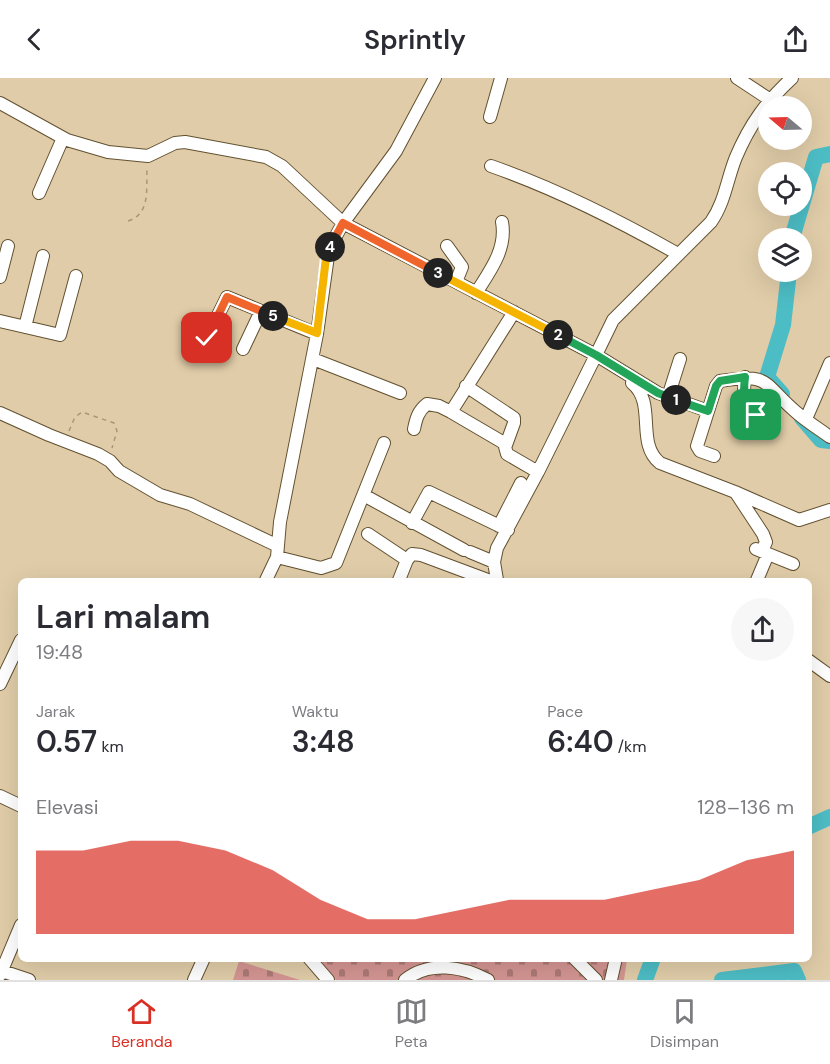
<!DOCTYPE html>
<html lang="id">
<head>
<meta charset="utf-8">
<style>
  :root { --surface:#fff; --page:#f7f7f7; --text:#2b2b33; --muted:#7c7c81; --line:#e1e1e2; --accent:#d93025 }
  body { margin:0; font-family:"DM Sans",sans-serif; background:var(--page); color:var(--text); height:100vh; display:flex; flex-direction:column; font-size:22px; white-space:nowrap }
  * { box-sizing:border-box; margin:0 }
  p { font-size:20px; color:var(--muted) }
  .icon { flex:none; width:33px; height:33px; fill:none; stroke:currentColor; stroke-width:2; stroke-linecap:round; stroke-linejoin:round }
  .map { position:relative; flex:1; overflow:hidden }
  .panel { position:absolute; left:18px; top:500px; width:794px; height:384px; display:flex; flex-direction:column; background:var(--surface); border-radius:9px; box-shadow:0 6px 24px #0002 }
  .panel>* { flex:none }
  .needle { width:39px; rotate:289deg }
  .buttons { position:absolute; left:758px; top:18px; display:grid; gap:12px }
  .buttons a { display:grid; place-items:center; width:54px; height:54px; border-radius:50%; background:var(--surface); box-shadow:0 6px 24px #0002; font-size:30px }
  .pin { position:absolute; display:grid; place-items:center; width:51px; height:51px; color:#fff; margin:-26px; border-radius:12px; box-shadow:0 3px 9px #0006 }
  .km { position:absolute; width:30px; height:30px; margin:-15px; border-radius:50%; background:#222; color:#fff; font-size:16px; line-height:30px; text-align:center }
  .round { display:grid; place-items:center; flex:none; width:63px; height:63px; border-radius:32px; background:var(--page) }
  .head { display:flex; align-items:center; justify-content:space-between; height:102px; padding:0 18px }
  h1 { font-size:33px; font-weight:600; line-height:45px }
  .stats { display:grid; grid-template-columns:repeat(3,1fr); gap:9px; height:102px; padding:6px 18px }
  .stats div { display:grid; align-content:center }
  .stats b { font-size:30px; font-weight:600 }
  .stats small { font-size:16px; font-weight:400 }
  .stats p { font-size:16px }
  .chart { height:168px; padding:12px 18px }
  .chart p { display:flex; justify-content:space-between }
  .chart svg { width:100%; height:108px; margin-top:6px; fill:var(--accent); opacity:.7 }
  header { display:flex; justify-content:space-between; align-items:center; height:78px; padding:0 18px; background:var(--surface); font-size:27px; font-weight:600 }
  .tabs { display:flex; justify-content:space-around; align-items:center; height:84px; border-top:2px solid var(--line); background:var(--surface); font-size:16px; color:var(--muted) }
  .tabs a { display:grid; justify-items:center; gap:3px }
  .tabs .current { color:var(--accent) }
  .map>svg:first-child { display:block }
</style>
</head>
<body>
<header><svg class="icon" aria-label="back" viewBox="0 0 24 24"><path d="M15 5l-7 7 7 7"/></svg>Sprintly<svg class="icon" aria-label="share" viewBox="0 0 24 24"><path d="M12 15V3M7 8l5-5 5 5M5 13v7h14v-7"/></svg></header>
<div class="map">
<svg width="830" height="902" viewBox="0 0 830 902">
  <defs>
    <pattern id="cemetery-stones" width="16" height="16" patternUnits="userSpaceOnUse" patternTransform="scale(1.5)"><rect width="16" height="16" fill="#d49592"/><path d="M2 7V4a2 2 0 0 1 4 0v3zM10 15v-3a2 2 0 0 1 4 0v3z" fill="#ad7a76"/></pattern>
  </defs>
  <rect width="100%" height="100%" fill="#e0cca8"/>
  <path fill="url(#cemetery-stones)" d="M319,881h308l-3,21h-288z
    M239,883l61,19h-67z"/>
  <g fill="none" stroke-linecap="round" stroke-linejoin="round">
    <path stroke="#4dbdc5" stroke-width="16" d="M792,160l24,-81 14,-3
      M782,316l-15,-17 16,-52 6,-53
      M802,340l19,22 9,1
      M808,749l22,-10
      M645,902l8,-22
      M722,902l72,-9 4,9"/>
    <g stroke="#625130" stroke-width="14">
      <path id="minor" d="M737,0l32,21
        M0,25l67,37 41,12 40,4 27,-13 10,-1 81,15 16,9 61,57 253,132 -58,117 -41,76 -3,14 3,18
        M490,39l11,-39
        M491,88c66,23 127,54 187,88
        M39,115l24,-55
        M447,168l15,21 -6,15
        M0,199l8,-31
        M476,215c14,-22 31,-44 26,-71
        M0,243l60,14 16,-59
        M25,249l18,-71
        M207,260l20,-41 90,37
        M243,271l18,-38
        M313,281l87,34
        M745,299c-2,17 -2,26 11,38
        M632,305c25,20 3,60 28,80l75,29 64,28 31,-10
        M466,308l48,32v5l-8,22
        M668,319l12,-38
        M708,333l-50,-18 -62,-38 17,-35 98,-98c14,-20 16,-43 25,-65 14,-33 30,-55 56,-79
        M451,334l63,-100
        M0,335l49,22 49,19 12,7 9,10 41,24 30,9 88,42
        M806,341l24,-56
        M414,351c2,-10 4,-18 13,-25l12,2 12,6 53,31 3,11 31,18
        M714,378l-14,-5 -3,-5 19,-60 4,-5c51,-8 41,1 76,31 10,9 23,17 34,25
        M736,415l27,41 3,8 -4,9
        M369,420l95,52
        M412,445l17,-31 79,38
        M499,448l22,-43
        M368,456l39,26
        M756,471l37,15
        M470,474l24,10
        M277,479l44,11 15,-5 48,-120
        M266,502l11,-23 3,-35 37,-188 12,-85 14,-26 53,-72 39,-73
        M399,502l8,-20 5,-6 9,1 67,25
        M757,502l11,-26
        M808,582l22,16
        M0,606l21,-44
        M0,718l21,10
        M309,880l19,22
        M574,880l22,22
        M2,893l27,9
        M0,897l21,-50
        M194,902l10,-22
        M405,902c24,-19 57,-14 83,0
        M611,902l5,-22"/>
    </g>
    <path stroke="#a7977a" stroke-width="1.5" stroke-dasharray="4.5 4.5" stroke-linecap="butt" d="M128,143c23,-7 18,-33 19,-53
      M69,353l6,-14 7,-5 32,11 3,8 -5,17"/>
    <use href="#minor" stroke="#fff" stroke-width="12"/>
  </g>
  <g fill="none" stroke-linecap="round" stroke-linejoin="round">
    <g stroke="#fff" stroke-width="12">
      <path id="split-1" d="M676,322l32,11 8,-25 4,-5 25,-4c-2,17 -2,26 11,38"/>
    </g>
    <g stroke="#fff" stroke-width="12">
      <path id="split-2" d="M558,257l38,20 62,38 18,7"/>
    </g>
    <g stroke="#fff" stroke-width="12">
      <path id="split-3" d="M438,195l120,62"/>
    </g>
    <g stroke="#fff" stroke-width="12">
      <path id="split-4" d="M330,169l13,-24 95,50"/>
    </g>
    <g stroke="#fff" stroke-width="12">
      <path id="split-5" d="M273,238l44,17 9,-75 4,-11"/>
    </g>
    <g stroke="#fff" stroke-width="12">
      <path id="split-6" d="M207,260l20,-41 46,19"/>
    </g>
    <use href="#split-1" stroke="#22a559" stroke-width="8"/>
    <use href="#split-2" stroke="#22a559" stroke-width="8"/>
    <use href="#split-3" stroke="#f5b400" stroke-width="8"/>
    <use href="#split-4" stroke="#f0652b" stroke-width="8"/>
    <use href="#split-5" stroke="#f5b400" stroke-width="8"/>
    <use href="#split-6" stroke="#f0652b" stroke-width="8"/>
  </g>
</svg>
<div class="buttons">
<a><svg class="needle" viewBox="-14 -14 28 28"><path d="M0-13l5 13h-10z" fill="#e53935"/><path d="M0 13l5-13h-10z" fill="#7c7c81"/></svg></a>
<a><svg class="icon" aria-label="locate" viewBox="0 0 24 24"><circle cx="12" cy="12" r="6"/><path d="M12 2v4M12 18v4M2 12h4M18 12h4"/></svg></a>
<a><svg class="icon" aria-label="layers" viewBox="0 0 24 24"><path d="M12 4l9 5-9 5-9-5zM3 14l9 5 9-5"/></svg></a>
</div>
<div class="pin" style="left:756px;top:337px;background:#1e9e55"><svg class="icon" aria-label="arrive" viewBox="0 0 24 24"><path d="M6 21V4h12l-3 4 3 4H6"/></svg></div>
<div class="pin" style="left:207px;top:260px;background:#d93025"><svg class="icon" aria-label="check" viewBox="0 0 24 24"><path d="M5 12l5 5 9-10"/></svg></div>
<b class="km" style="left:676px;top:322px">1</b>
<b class="km" style="left:558px;top:257px">2</b>
<b class="km" style="left:438px;top:195px">3</b>
<b class="km" style="left:330px;top:169px">4</b>
<b class="km" style="left:273px;top:238px">5</b>
<section class="panel">
<div class="head"><div><h1>Lari malam</h1><p>19:48</p></div><a class="round"><svg class="icon" aria-label="share" viewBox="0 0 24 24"><path d="M12 15V3M7 8l5-5 5 5M5 13v7h14v-7"/></svg></a></div>
<div class="stats">
<div><p>Jarak</p><b>0.57<small> km</small></b></div>
<div><p>Waktu</p><b>3:48</b></div>
<div><p>Pace</p><b>6:40<small> /km</small></b></div>
</div>
<div class="chart"><p><span>Elevasi</span>128–136 m</p>
<svg viewBox="0 0 160 44" preserveAspectRatio="none"><path d="M0 44V10L10 10L20 6L30 6L40 10L50 18L60 30L70 38L80 38L90 34L100 30L110 30L120 30L130 26L140 22L150 14L160 10V44z"/></svg>
</div>
</section>
</div>
<nav class="tabs">
<a class="current"><svg class="icon" aria-label="home" viewBox="0 0 24 24"><path d="M3 11l9-7 9 7M6 9v11h12V9"/></svg>Beranda</a>
<a><svg class="icon" aria-label="map" viewBox="0 0 24 24"><path d="M3 6l6-2 6 2 6-2v14l-6 2-6-2-6 2zM9 4v14M15 6v14"/></svg>Peta</a>
<a><svg class="icon" aria-label="saved" viewBox="0 0 24 24"><path d="M7 4h10v16l-5-4-5 4z"/></svg>Disimpan</a>
</nav>
</body>
</html>
